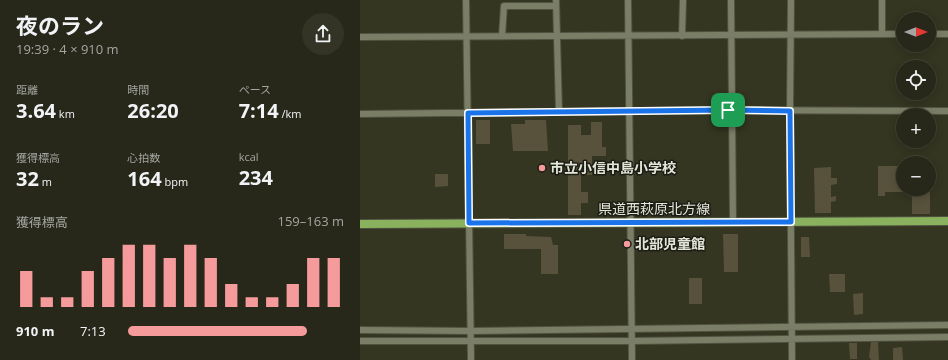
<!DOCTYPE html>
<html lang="ja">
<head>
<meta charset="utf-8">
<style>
  :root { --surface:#272819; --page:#333426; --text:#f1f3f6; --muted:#a4a6a2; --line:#434438; --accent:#f59b9b }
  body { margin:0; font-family:"Open Sans","Noto Sans JP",sans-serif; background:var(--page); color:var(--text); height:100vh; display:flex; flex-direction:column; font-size:15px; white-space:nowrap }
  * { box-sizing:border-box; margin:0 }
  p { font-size:13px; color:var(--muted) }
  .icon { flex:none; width:22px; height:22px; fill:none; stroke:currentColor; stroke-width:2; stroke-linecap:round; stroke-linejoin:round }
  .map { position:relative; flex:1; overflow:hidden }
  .drawer { display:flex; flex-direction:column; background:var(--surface); width:360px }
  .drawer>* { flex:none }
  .needle { width:26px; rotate:90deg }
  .controls { position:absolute; left:536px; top:12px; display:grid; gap:8px }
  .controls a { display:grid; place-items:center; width:40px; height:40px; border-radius:50%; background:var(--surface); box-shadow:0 2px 10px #0003,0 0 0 1px var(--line); font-size:20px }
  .pin { position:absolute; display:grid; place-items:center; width:34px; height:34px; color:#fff; margin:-17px; border-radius:8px; box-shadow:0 2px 6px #0006 }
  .round { display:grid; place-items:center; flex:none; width:42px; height:42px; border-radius:21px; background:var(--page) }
  .overview { display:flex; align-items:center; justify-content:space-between; height:68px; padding:0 16px }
  h1 { font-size:22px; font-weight:700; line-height:30px }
  .metrics { display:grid; grid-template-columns:repeat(3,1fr); gap:6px; height:68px; padding:4px 16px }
  .metrics div { display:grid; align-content:center }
  .metrics b { font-size:20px; font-weight:700 }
  .metrics small { font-size:11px; font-weight:400 }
  .metrics p { font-size:11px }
  .chart { height:112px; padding:8px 16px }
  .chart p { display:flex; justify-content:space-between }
  .chart svg { width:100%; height:72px; margin-top:4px; stroke:var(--accent); stroke-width:6 }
  ul { padding:0 16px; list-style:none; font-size:13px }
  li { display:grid; grid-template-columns:64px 48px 1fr; align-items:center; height:30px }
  li i { height:10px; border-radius:5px; background:var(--accent) }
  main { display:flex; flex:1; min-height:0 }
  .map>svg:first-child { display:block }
</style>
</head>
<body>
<main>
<section class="drawer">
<div class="overview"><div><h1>夜のラン</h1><p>19:39 · 4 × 910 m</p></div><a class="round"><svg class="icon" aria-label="share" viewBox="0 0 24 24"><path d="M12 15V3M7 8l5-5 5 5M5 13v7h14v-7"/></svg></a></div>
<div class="metrics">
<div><p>距離</p><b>3.64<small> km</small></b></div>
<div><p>時間</p><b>26:20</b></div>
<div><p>ペース</p><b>7:14<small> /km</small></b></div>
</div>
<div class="metrics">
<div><p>獲得標高</p><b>32<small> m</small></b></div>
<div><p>心拍数</p><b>164<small> bpm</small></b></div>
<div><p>kcal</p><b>234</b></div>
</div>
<div class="chart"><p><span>獲得標高</span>159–163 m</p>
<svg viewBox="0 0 160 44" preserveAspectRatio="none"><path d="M5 44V22M15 44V38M25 44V38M35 44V22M45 44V14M55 44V6M65 44V6M75 44V14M85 44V6M95 44V14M105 44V30M115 44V38M125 44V38M135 44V30M145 44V14M155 44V14"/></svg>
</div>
<ul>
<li><b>910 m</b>7:13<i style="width:83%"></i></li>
</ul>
</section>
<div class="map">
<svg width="588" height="360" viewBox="0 0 588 360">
  <rect width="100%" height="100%" fill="#343621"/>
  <path fill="#58523c" d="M116,120h14v24h-14z
    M165,120h21l2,31h-35l-2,-27h14z
    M231,122h11v25h4v9h-14v19h-11v17h7v11h-7v12h-13v-90h13v10h10z
    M518,166h25v26h-18v4h-7z
    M471,167v11h6v6l-6,1v12l5,-1v5l-5,1v11h-16l-1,-45z
    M75,174h13v12l-13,1z
    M552,189h18v25h-18z
    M144,234h22v2l25,1 2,8h5v29h-17v-25h-37z
    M363,234h15v38h-14z
    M441,237h8l1,20h-9z
    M469,274h16v18h-15z
    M329,278h13v26h-13z
    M503,293v21l-9,1 -1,-21z
    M511,342h7l1,18h-8l-2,-3z
    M489,343h8v16h-7z
    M542,347l1,13h-10v-12z"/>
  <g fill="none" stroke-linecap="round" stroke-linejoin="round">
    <g stroke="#505240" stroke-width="8">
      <path id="minor" d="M106,0l5,360
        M196,0l3,112
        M268,0l4,360
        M371,0l2,221
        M431,0l-1,111 2,249
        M522,34v-34
        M569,34h19
        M142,36l2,-30h52
        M322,36l1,-36
        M0,37l543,-3
        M0,114l368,-4 220,1
        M0,330l111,1 477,-6
        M0,341h272l316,-4"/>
    </g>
    <g stroke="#505240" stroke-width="10">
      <path id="major" d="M0,224l588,-3"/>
    </g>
    <use href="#minor" stroke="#7b7e66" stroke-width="6"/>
    <use href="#major" stroke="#8ab15e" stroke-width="8"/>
  </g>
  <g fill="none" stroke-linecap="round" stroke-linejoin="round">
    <g stroke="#fff" stroke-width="8">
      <path id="route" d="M368,110l62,1 1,111 -322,1 -1,-110z"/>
    </g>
    <use href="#route" stroke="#1a73e8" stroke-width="5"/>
  </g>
  <g fill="#f59b9b" stroke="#1c1d14" stroke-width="1.5">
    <circle cx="182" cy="168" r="4"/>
    <circle cx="267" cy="244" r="4"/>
  </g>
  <g text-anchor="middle" stroke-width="3" stroke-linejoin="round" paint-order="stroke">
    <g font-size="14" font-weight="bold" fill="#e4e6d9" stroke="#1c1d14" text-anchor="start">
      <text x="190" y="173">市立小信中島小学校</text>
      <text x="275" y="249">北部児童館</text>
    </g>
    <g font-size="14" fill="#e4e6d9" stroke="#1c1d14">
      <text x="294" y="214">県道西萩原北方線</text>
    </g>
  </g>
</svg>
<div class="controls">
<a><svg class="needle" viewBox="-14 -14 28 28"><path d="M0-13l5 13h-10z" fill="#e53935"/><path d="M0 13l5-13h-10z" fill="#a4a6a2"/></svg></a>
<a><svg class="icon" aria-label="locate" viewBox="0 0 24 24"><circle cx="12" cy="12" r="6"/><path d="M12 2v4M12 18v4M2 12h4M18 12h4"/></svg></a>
<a>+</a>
<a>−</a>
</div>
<div class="pin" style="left:368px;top:110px;background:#1e9e55"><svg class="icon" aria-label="arrive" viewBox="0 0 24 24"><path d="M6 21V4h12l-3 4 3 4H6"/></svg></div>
</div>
</main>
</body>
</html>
